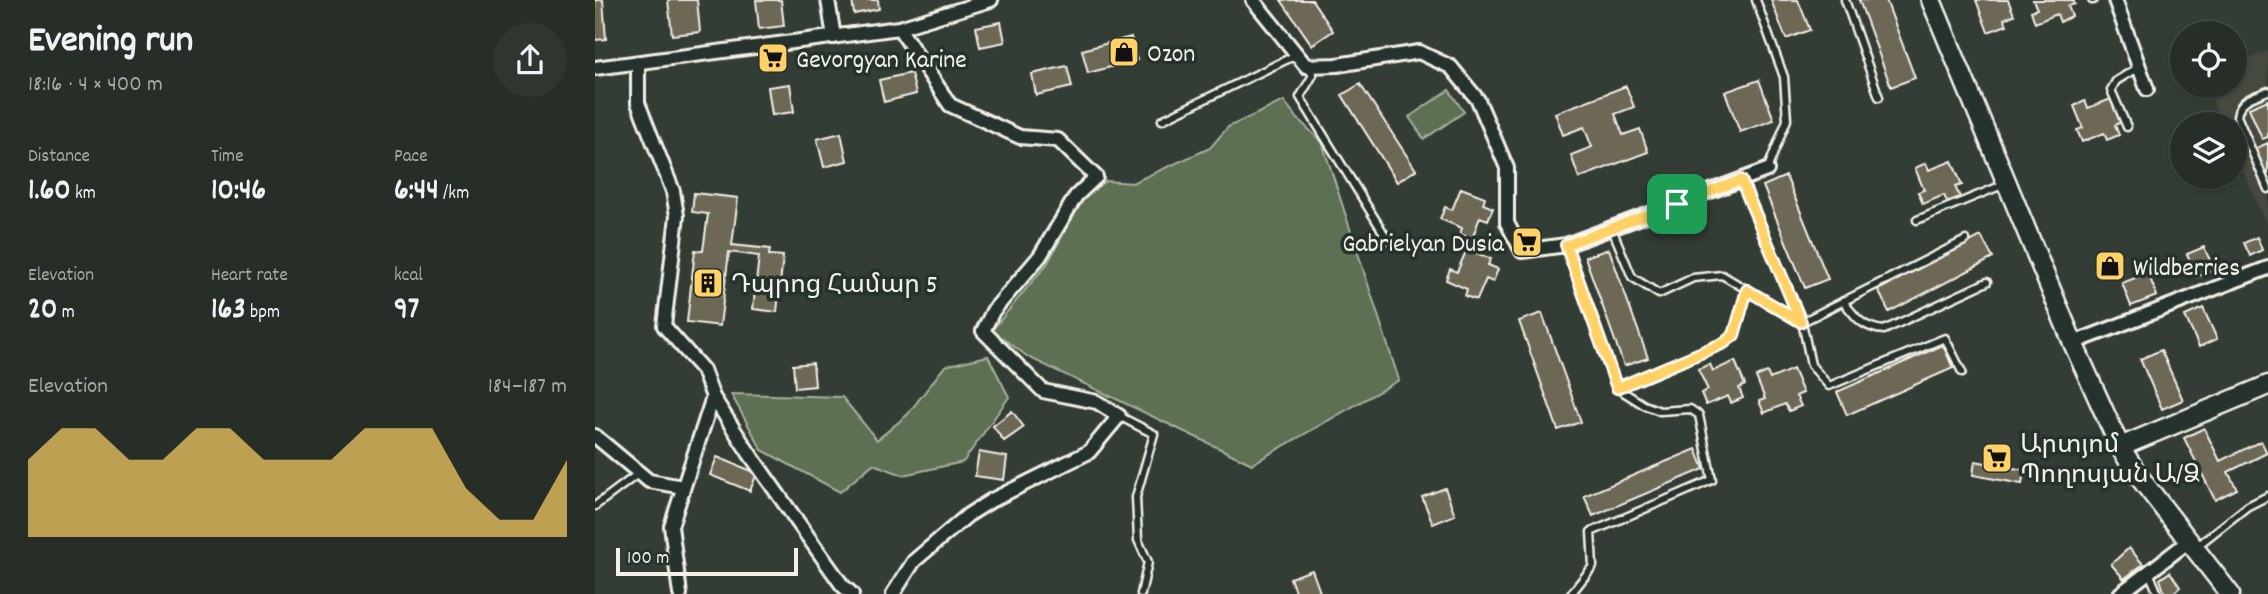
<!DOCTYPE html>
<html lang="en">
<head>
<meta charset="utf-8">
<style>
  :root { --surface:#272e28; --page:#2f3630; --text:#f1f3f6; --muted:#a4a8a8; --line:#434a45; --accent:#ffd166 }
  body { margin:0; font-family:Dekko,"Noto Sans Armenian",sans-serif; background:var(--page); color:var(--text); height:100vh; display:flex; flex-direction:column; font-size:26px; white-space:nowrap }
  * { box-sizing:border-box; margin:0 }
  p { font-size:23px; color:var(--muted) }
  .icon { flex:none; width:38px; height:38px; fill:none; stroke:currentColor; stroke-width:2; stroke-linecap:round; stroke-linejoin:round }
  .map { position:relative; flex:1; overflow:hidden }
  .drawer { display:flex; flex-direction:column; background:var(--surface); width:595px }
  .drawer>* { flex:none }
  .fabs { position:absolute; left:1575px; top:21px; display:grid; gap:14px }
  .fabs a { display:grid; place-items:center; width:77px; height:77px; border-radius:50%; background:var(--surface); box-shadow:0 2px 5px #0004,0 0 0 2px var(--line); font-size:35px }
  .scale { position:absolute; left:21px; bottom:18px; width:182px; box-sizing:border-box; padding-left:7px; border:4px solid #f4f1e8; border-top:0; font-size:19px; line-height:24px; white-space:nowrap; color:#f4f1e8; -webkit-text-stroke:5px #26332d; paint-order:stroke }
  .pin { position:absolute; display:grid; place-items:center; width:60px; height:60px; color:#fff; margin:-30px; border-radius:14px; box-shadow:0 4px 10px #0006 }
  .round { display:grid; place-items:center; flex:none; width:74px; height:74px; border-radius:37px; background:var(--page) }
  .overview { display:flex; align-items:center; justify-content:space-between; height:119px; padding:0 28px }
  h1 { font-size:38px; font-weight:700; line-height:52px }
  .stats { display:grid; grid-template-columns:repeat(3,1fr); gap:10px; height:119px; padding:7px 28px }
  .stats div { display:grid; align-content:center }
  .stats b { font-size:30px; font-weight:700 }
  .stats small { font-size:19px; font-weight:400 }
  .stats p { font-size:19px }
  .chart { height:196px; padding:14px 28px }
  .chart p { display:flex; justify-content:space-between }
  .chart svg { width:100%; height:126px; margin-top:7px; fill:var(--accent); opacity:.7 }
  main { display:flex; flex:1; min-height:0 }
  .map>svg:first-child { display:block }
</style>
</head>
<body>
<main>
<section class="drawer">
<div class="overview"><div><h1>Evening run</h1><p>18:16 · 4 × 400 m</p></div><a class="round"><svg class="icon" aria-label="share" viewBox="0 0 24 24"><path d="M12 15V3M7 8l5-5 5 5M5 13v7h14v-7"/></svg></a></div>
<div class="stats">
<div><p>Distance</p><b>1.60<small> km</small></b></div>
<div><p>Time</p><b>10:46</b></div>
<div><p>Pace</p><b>6:44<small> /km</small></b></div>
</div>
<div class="stats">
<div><p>Elevation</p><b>20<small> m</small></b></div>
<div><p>Heart rate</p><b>163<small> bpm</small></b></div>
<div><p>kcal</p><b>97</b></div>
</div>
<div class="chart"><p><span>Elevation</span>184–187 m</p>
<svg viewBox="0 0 160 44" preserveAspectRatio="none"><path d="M0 44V17L10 6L20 6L30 17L40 17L50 6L60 6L70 17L80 17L90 17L100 6L110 6L120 6L130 27L140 38L150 38L160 17V44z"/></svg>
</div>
</section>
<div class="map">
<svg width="1673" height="594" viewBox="0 0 1673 594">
  <rect width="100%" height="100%" fill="#343d35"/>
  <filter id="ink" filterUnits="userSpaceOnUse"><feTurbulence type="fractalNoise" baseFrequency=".0143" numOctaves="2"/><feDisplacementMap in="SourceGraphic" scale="14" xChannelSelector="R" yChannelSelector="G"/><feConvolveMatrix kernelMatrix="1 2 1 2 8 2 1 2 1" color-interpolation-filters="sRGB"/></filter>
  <g filter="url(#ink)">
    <path fill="#454a3f" d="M1673,51v177l-33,-76v-28h-12l-17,-38h29v-22z"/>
    <path fill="#5d7052" stroke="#a8b09d" stroke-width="2" d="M854,90l15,22 -40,27 -15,-22z
      M689,101l14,18 24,23 77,238 -147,84 -224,-107 -36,-27 55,-66 39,-71 20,-12 26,2 78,-35 18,-21z
      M393,356l21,41 -46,65 -60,13 -30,-11 -33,28 -78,-42 -31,-56 111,3 35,43 30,-25 38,-49z"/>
    <path fill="#6d6755" stroke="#f4f1e8" stroke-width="2" d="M0,0h8l3,39 -11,1z
      M73,0h29l3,32 -28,3z
      M161,0h25l3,26 -25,3z
      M257,0h26l1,9 -25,5z
      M686,0h31l21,31 -21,14z
      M1176,0h27l12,30 -24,9z
      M1264,0h27l29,78 -24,9z
      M1381,0h32l6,15 -10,4 3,6 -19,7z
      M1438,0h40l2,4 -7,2 4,10 -12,6 -3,-8 -22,9 -4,-12 6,-2z
      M406,22l4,20 -25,5 -4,-20z
      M536,37l6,23 -49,13 -6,-23z
      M472,66l5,21 -36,8 -4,-21z
      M316,73l5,21 -32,8 -5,-22z
      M1164,80l15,40 -34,12 -15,-40z
      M195,84l4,28 -22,3 -4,-28z
      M765,84l56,86 -19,12 -55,-87z
      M1031,86l8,21 -19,7 8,21 17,-6 8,23 -69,26 -8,-23 21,-8 -8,-20 -21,8 -8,-22z
      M1516,99l10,23 -6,3 4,10 -12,5 -3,-7 -22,9 -5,-12 6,-2 -9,-22 11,-5 3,7z
      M1673,100v37l-6,2 -13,-31z
      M246,133l6,28 -23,6 -7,-28z
      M1673,143v31l-3,2 -11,-27z
      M1357,161l10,24 -7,2 5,10 -13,5 -3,-7 -21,9 -5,-12 6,-2 -9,-22 11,-5 3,7z
      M1191,176l42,103 -23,9 -42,-102z
      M866,188l24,9 -2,7 10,4 -5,12 -8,-3 -8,22 -12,-5 2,-6 -22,-9 5,-12 7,3z
      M99,193l44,5 -6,47 38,4 -1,6 14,1 -6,56 -24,-3 6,-53 -30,-4 -9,74 -33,-4 8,-72 8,1 5,-37 -16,-2z
      M1386,236l12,22 -104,54 -11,-22z
      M1662,237l5,13 -12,6 -6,-13z
      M1609,247l10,22 -17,8 -10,-23z
      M872,249l24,10 -3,6 10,4 -5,13 -7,-3 -9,21 -12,-4 2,-7 -21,-9 4,-11 7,3z
      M1014,249l39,109 -24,8 -39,-109z
      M1519,256l5,16 -13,4 -6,-15z
      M1553,273l9,23 -26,10 -9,-23z
      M1608,308l14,31 -18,8 -14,-31z
      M947,313l39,109 -23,8 -39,-109z
      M1348,345l10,23 -106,47 -10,-23z
      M1566,350l22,50 -21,9 -22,-50z
      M1140,361l10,24 -6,3 4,10 -12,5 -3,-7 -22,9 -5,-12 7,-3 -10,-21 12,-5 3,7z
      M218,363l2,23 -20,2 -2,-23z
      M1198,369l10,24 -7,3 5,10 -12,5 -4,-7 -21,9 -5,-12 6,-2 -9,-22 11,-5 3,7z
      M417,411l12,16 -20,14 -11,-15z
      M1609,428l16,33 41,-20 6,12 -39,19 9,17 -22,11 -31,-62z
      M1101,449l8,20 -111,47 -9,-20z
      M384,452l28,5 -3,23 -29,-4z
      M122,457l40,16 -7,18 -40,-16z
      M1380,461l49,9 -2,14 -49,-9z
      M850,488l10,27 -22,9 -11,-27z
      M1534,548l14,16 -19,15 -13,-15z
      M717,570l8,22 -24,2 -6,-16z
      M1575,572l10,15 -8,7h-7l-5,-15z"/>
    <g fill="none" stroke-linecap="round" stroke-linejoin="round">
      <g stroke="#f4f1e8" stroke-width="11">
        <path id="lane" d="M1161,0l28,77 3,43 -20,50
          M1250,0l34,97
          M1497,0h1
          M712,67l6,8 -13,22 88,143
          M1673,91c-15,6 -28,8 -31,25l31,73
          M567,120l134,-65
          M1532,127l-16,-37 5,-9 23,-14
          M1146,180l61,142 164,-82
          M1322,220l88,-36
          M1017,229l20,48 27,17 34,-16 29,-3 80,47 9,43 18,21 116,-48 17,34
          M971,245l51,143 27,17 16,6 30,-2 9,6 13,65 -121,52 2,34 -22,28
          M1248,301c13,17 20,27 41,29l103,-48
          M1022,388l107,-45 10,-8 13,-45
          M524,416l35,18 -18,63 2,43 10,22 -7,32
          M0,506l44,-33
          M1601,547l52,-41 20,-10
          M1554,572l9,22"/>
      </g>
      <g stroke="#f4f1e8" stroke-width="18">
        <path id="street" d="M233,0l6,37
          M658,0l53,66 31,-1 82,-13 32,15 27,33 29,68v55l15,28 44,-6 201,-75
          M1520,0l32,89
          M43,64v39l35,88 4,25 -13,110 39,44 10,27 36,56 93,132 10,9
          M0,68l304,-40 92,-28
          M1478,343l195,-75
          M0,436l54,45 34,6
          M85,594l-9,-68 42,-129
          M298,594l21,-33 54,-46 24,-15 97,-48 30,-36 -22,-14 -54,-11 -60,-60 10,-20 47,-55 36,-60 20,-19 -38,-37 -38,-3 -70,-32 -51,-77
          M1525,594l69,-53"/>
      </g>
      <g stroke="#f4f1e8" stroke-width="23">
        <path id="secondary" d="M1336,0l142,343 47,104 20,31 90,116
          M1525,447l148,-62"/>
      </g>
      <use href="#lane" stroke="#26332d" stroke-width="6"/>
      <use href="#street" stroke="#26332d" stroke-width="12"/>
      <use href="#secondary" stroke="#26332d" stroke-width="18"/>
    </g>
  </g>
  <g fill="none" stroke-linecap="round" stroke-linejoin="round" filter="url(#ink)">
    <g stroke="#fff" stroke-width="14">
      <path id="route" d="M1146,180l60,142 -54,-32 -13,45 -10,8 -107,45 -51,-143z"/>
    </g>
    <use href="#route" stroke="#ffd166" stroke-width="9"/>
  </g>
  <defs>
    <g id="shop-square" transform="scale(1.575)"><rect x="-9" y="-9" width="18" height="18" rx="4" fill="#ffd166" stroke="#26332d"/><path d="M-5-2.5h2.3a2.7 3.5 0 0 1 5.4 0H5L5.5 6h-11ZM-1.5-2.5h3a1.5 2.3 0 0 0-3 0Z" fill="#111"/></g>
    <g id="supermarket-square" transform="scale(1.575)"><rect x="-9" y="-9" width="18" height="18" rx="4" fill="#ffd166" stroke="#26332d"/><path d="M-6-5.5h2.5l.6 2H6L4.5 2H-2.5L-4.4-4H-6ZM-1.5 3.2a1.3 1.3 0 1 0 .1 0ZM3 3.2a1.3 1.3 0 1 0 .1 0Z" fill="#111"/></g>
    <g id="building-square" transform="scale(1.575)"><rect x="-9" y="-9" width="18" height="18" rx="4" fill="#ffd166" stroke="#26332d"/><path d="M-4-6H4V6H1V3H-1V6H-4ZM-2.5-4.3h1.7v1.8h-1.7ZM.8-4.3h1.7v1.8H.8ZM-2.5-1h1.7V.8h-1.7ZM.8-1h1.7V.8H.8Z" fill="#111"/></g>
  </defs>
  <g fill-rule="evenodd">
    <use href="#shop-square" x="529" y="52"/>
    <use href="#supermarket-square" x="178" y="58"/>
    <use href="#supermarket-square" x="932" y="242"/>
    <use href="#shop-square" x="1515" y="266"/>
    <use href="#building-square" x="113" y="283"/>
    <use href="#supermarket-square" x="1402" y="458"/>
  </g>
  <g text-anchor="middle" stroke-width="7" stroke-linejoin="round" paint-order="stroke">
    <g font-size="26" fill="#f4f1e8" stroke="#26332d" text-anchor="start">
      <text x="552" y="61">Ozon</text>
      <text x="201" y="67">Gevorgyan Karine</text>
      <text x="909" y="251" text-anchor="end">Gabrielyan Dusia</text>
      <text x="1538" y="275">Wildberries</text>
      <text x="136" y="292">Դպրոց Համար 5</text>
      <text x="1425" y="452">Արտյոմ<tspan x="1425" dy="30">Պողոսյան Ա/Ձ</tspan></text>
    </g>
  </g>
</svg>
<div class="fabs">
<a><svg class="icon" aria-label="locate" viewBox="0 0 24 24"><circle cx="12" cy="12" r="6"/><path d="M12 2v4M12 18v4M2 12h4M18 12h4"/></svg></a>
<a><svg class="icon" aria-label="layers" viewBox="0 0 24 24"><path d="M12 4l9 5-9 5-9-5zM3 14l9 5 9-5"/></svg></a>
</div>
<div class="scale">100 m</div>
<div class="pin" style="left:1082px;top:204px;background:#1e9e55"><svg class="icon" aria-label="arrive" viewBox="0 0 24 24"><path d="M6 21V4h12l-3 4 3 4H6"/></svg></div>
</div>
</main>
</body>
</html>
